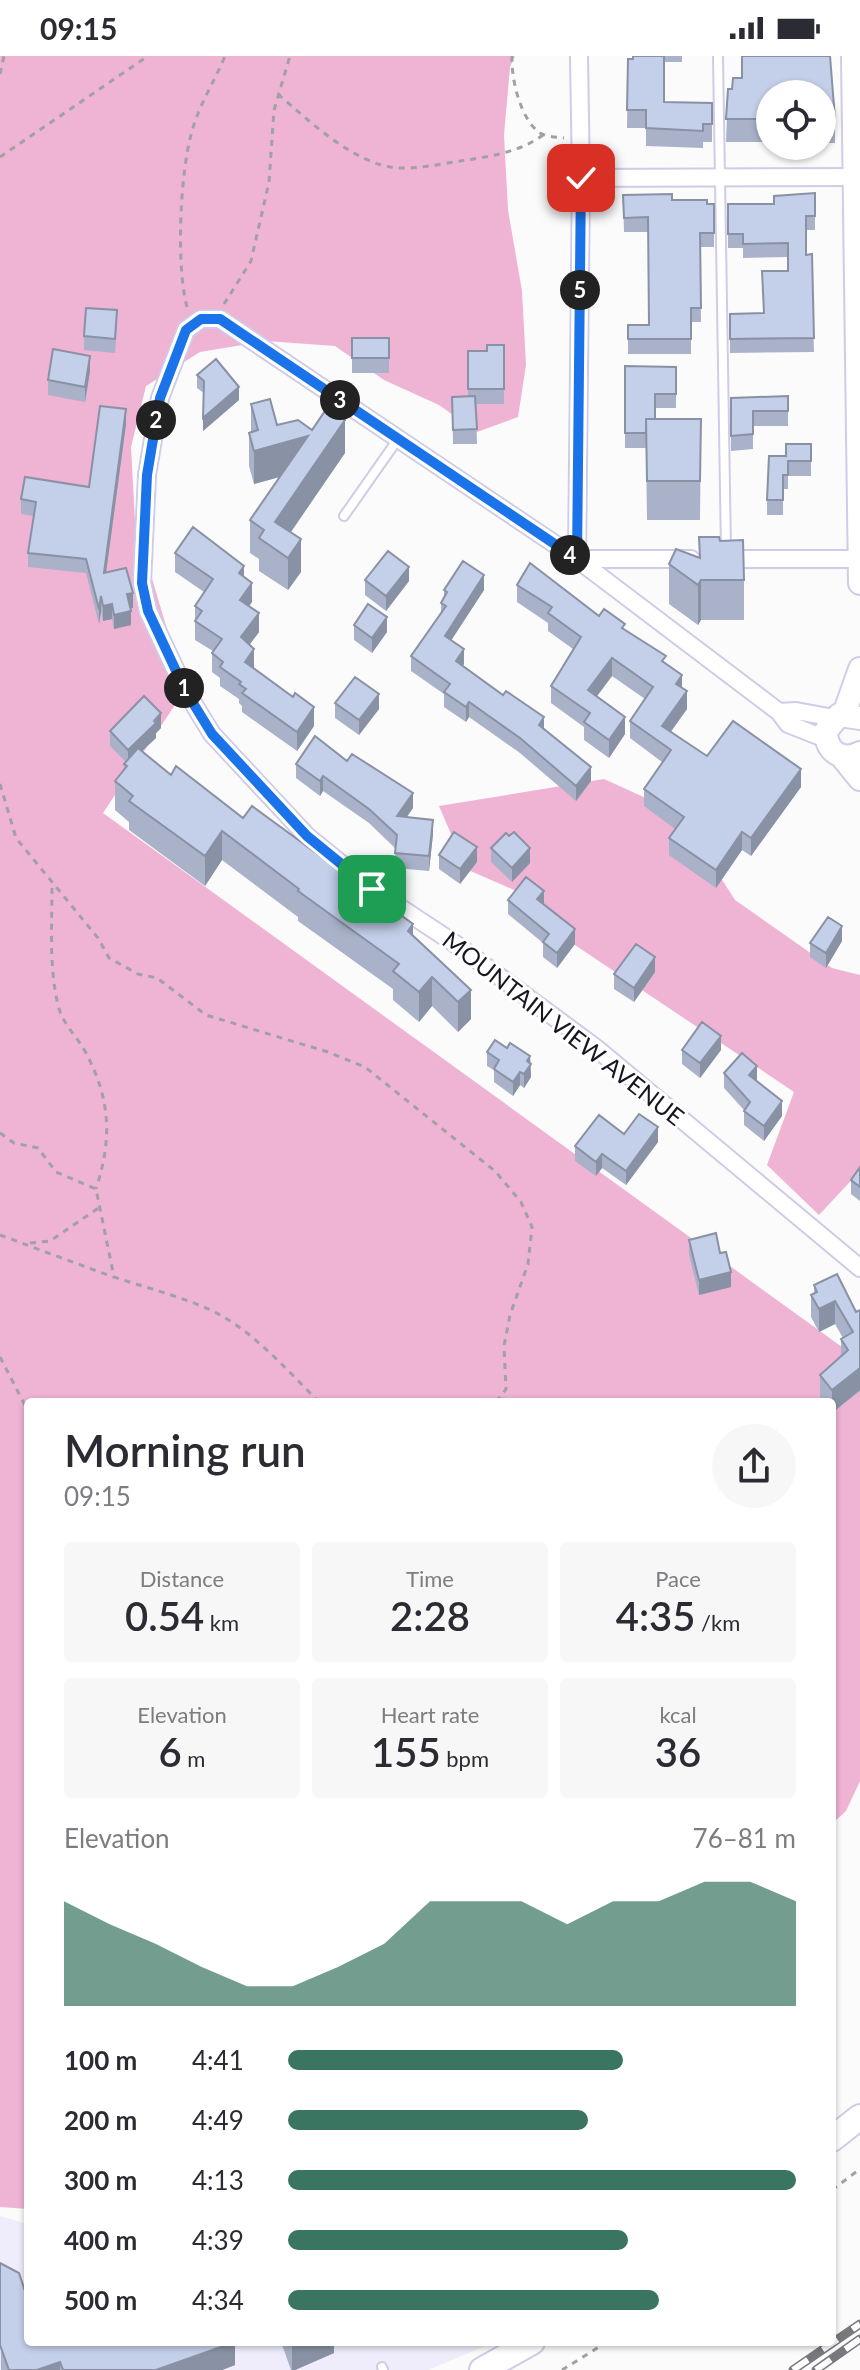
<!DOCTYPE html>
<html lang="en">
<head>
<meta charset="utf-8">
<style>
  :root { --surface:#fff; --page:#f7f7f7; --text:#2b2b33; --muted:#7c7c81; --accent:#397560 }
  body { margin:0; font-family:Lato,sans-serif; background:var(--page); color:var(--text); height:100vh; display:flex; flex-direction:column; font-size:30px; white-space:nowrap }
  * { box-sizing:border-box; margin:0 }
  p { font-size:26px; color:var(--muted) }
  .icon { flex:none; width:44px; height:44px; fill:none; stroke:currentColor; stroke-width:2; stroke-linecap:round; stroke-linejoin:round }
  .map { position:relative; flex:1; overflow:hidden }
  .drawer { position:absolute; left:24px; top:1342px; width:812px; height:948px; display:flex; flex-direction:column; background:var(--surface); border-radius:8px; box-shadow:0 2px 6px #0004 }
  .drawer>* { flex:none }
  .fabs { position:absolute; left:756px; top:24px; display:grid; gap:16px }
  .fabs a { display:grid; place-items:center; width:80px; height:80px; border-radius:50%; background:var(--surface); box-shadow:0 2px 6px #0004; font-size:40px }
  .pin { position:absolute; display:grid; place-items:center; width:68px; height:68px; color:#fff; margin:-34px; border-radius:16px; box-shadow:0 4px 12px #0006 }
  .km { position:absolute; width:40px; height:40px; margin:-20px; border-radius:50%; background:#222; color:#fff; font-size:22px; line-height:40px; text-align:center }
  .round { display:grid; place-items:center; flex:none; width:84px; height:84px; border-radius:42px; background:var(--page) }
  .overview { display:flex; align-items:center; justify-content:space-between; height:136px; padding:0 40px }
  h1 { font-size:44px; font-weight:600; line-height:60px }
  .metrics { display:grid; grid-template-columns:repeat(3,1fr); gap:12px; height:136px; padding:8px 40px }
  .metrics div { display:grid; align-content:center; border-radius:8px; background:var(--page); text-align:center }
  .metrics b { font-size:40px; font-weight:600 }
  .metrics small { font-size:22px; font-weight:400 }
  .metrics p { font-size:22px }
  .chart { height:224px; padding:16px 40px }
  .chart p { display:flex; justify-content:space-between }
  .chart svg { width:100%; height:144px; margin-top:8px; fill:var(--accent); opacity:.7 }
  ul { padding:0 40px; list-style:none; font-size:26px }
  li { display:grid; grid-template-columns:128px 96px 1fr; align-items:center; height:60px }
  li i { height:20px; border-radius:10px; background:var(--accent) }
  .status { display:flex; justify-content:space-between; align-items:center; height:56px; padding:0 40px; background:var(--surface); direction:ltr }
  .status svg { height:22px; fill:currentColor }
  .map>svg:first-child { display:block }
</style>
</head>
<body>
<div class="status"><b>09:15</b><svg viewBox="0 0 49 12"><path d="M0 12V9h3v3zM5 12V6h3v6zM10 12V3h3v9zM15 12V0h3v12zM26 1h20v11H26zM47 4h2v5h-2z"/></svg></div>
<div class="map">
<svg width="860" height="2314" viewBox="0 0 860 2314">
  <rect width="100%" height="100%" fill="#fbfbfb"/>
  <path fill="#efedfb" d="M0,2160l28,8v118h458l2,3 -60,25h-428z"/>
  <path fill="#efb3d4" d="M0,0h515l-5,11 -6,68 4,75 14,81 4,74 -8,52 -41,15 -38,-27 -55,-25 -49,-34 -69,-5 -66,11 -54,34 -15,61 4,74 50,169 -82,123 757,547v421l-14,30 -14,13v-422h-804v807l-28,-2z
    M604,723l55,25 42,43 34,53 97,68 28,7v196l-41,44 -52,-50 27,-73 -231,-155 -42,-44 -55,-24 -27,-63z"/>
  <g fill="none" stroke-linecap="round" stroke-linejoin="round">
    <g stroke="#d0cbe7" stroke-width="12">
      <path id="lane" d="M718,0l8,495
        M344,460l54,-77
        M382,2311l1,3"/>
    </g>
    <g stroke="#d0cbe7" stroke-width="20">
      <path id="street" d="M581,122l279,-1
        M577,503l4,-381 -2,-122
        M577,503h114
        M723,503h137
        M779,656l17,-1 38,7
        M826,683l-38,-15 -9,-12 -202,-153 -357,-240h-19l-15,11 -26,68 -13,77 -5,108 6,28 37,79 27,44 95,102 65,53 82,54 142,105 264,220"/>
    </g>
    <g stroke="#d0cbe7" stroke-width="26">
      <path id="secondary" d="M853,0l7,527
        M844,658l16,-45
        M860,662l-21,-3 -13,16c0,21 16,31 34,22
        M842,701l18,22"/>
    </g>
    <g stroke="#d0cbe7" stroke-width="28">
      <path id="primary" d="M832,2083l28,-22
        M482,2314l50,-28"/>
    </g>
    <path stroke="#a1a0a4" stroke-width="3" stroke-dasharray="6 6" stroke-linecap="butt" d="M512,0c-1,22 8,63 28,77 7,4 16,4 24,5
      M0,18l4,-18
      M278,38c31,27 77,71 120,74 23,1 47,-5 69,-8 27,-4 54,-9 76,-25
      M0,101l148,-101
      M224,248l27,-43 18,-79 5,-72 16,-54
      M187,251c-11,-41 -7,-131 4,-172 7,-29 23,-52 34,-79
      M0,728l16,54 82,100 11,20 29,16 19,4 49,37 122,37 37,15 130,104 26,31 11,25 -4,37 -18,51 -6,31 2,43 -5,8 -9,5
      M52,832c0,38 -3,79 6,117 5,20 19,31 28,48 25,47 26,87 10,136
      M0,1077l14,10 24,5 18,24 40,17 18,88c30,10 61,18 90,30 45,19 81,61 115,95
      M0,1179l113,42
      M30,1187l20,-2 50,-34
      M0,1301l28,54
      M832,2134l28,-21
      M562,2314l45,-28"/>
    <use href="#lane" stroke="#fff" stroke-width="8"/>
    <use href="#street" stroke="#fff" stroke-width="16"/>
    <use href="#secondary" stroke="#fff" stroke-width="22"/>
    <use href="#primary" stroke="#fff" stroke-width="24"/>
    <g stroke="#79787d" stroke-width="9">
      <path id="rail" d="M793,2314l67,-46
        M816,2314l44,-31"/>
    </g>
    <use href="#rail" stroke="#fff" stroke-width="6" stroke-dasharray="18" stroke-linecap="butt"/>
  </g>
  <path fill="#a9b2c9" d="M633,0h49v6h-18v40l48,1v39h-9v6l-57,-2v-18h-19l1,-69h5z
    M742,0h88l5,63v24h-13v-49h-52v48h-44l2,-53h4l1,-11h9z
    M815,137v37h-9v25l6,-1 2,98 -84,1v-39l33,-1 25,-42v-14l-45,1v-10h-15v-44h46z
    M623,139l91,9v43h-14l1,75h-10v32h-63v-29h21l-1,-93h-24z
    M117,269l-2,28 -31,-3v-14z
    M352,282h37v35h-37z
    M504,289v59h-28l1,40h-24l-1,-47 16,-1v-45h19z
    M625,310l51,1v41h-21v11h46l-1,101h-53l-1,-72h-21z
    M90,315l-5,31 -37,-7v-15z
    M197,319l42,25 -36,31 1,-38 -7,-5z
    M788,340v30h-35v23l-22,2v-53z
    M251,348l26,21 68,28 -55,79 11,40 -13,18 -29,-19v-12l-9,-6v-33l30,-43 -26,7 -5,-18v-33l2,-1z
    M126,368l-20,149 27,35h-3l1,17 -17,4 -2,-10 -9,2 -2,-10 -2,13 -13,-51 -58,-6v-14l6,-37 -13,-2v-15l68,-12z
    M811,388v32h-23v13h-5v26h-16v-15l19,-44z
    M720,485l24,39v40h-43l-3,5 -29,-21v-40l30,-6z
    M175,497l69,24 8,25 -3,4 10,26 -9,12 4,24 60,58 -17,25 -55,-39v-6l-3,-3v-4l-19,-13v-8l-8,-6v-19l1,-2 -18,-11v-34l9,-14 -29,-20z
    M365,524l44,1 -23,30 -21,-16z
    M517,529l82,31 26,14 41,33 16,25 5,21 -16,23 36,24 94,31 -50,69 -9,-6 -26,38 -47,-33v-17l6,-9 -31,-23v-17l18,-27 -32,-24v-17l15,-22 -33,-23 -15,20 28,38 -16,24 -25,-18v-13l-33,-24v-17l22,-37 -25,-18v-8l-31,-21z
    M444,534h40l-33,50 13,24 -2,2 82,63 47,52 -15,20 -56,-48 -51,-36 -3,5 -22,-15v-13l-33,-23v-15l30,-42v-11l3,-6z
    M354,569l33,7 -15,21 -18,-13z
    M335,647l44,6 -20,26 -24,-17z
    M161,672l-5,5v5l-14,13 29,24 72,43 170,118 58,83 -13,13 -26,-26 -13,16 -26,-22v-11l-95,-68v-4l-76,-57 -17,26 -76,-56v-8l-14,-12v-29l9,-11v-6l2,-2 -16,-16v-15z
    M296,708l117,44 -6,9 26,17 -4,37 -34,-3v-20l-26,-25 -46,-32 -3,5 -24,-18z
    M491,792l39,15 -18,19 -21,-20z
    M439,799l38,7 -17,22 -21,-15z
    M508,844l36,5 31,39 -18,24 -14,-11v-14l-35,-29z
    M842,885l-16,27 -16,-11v-14z
    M655,916l-21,30 -20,-13v-15z
    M507,992l23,8 1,21 -7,11 -4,-3 -7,11 -19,-14v-12l-7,-4v-14z
    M682,994h39l-21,28 -18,-14z
    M724,1017l33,8 25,35 -18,25 -20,-16v-15l-20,-22z
    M624,1078l34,8 -32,43 -24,-17 -6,8 -21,-15v-15z
    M860,1111v34l-9,-7v-14z
    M689,1184l31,13 11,34 -32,8 -10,-40z
    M814,1229l42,27 4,-2v81l-28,22v-11h-9l-3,-4v-23l21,-19v-17l2,-1 -8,-14 -16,8 -8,-15v-22l3,-2z
    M0,2207l28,79 207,23 -13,5h-221z
    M281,2286h53v11l-39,17h-4z"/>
  <path fill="#8991a4" d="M90,300v15l-5,31v-15z
    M239,331v13l-36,31v-13z
    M126,353v15l-22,164v-15z
    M345,364v33l-67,98 -3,-29z
    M308,380v33l-54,15v-33z
    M301,483v33l-13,18v-32z
    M244,510v19l-5,-12z
    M409,511v14l-23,30v-15z
    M484,519v15l-39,60v-14z
    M701,524v40l-3,5v-40z
    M252,527v19l-12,17v-19z
    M133,537v15l-6,1v-15z
    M101,540v15l-2,13v-15z
    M112,548v15l-9,2v-15z
    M131,555v14l-17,4v-14z
    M259,557v19l-18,24v-19z
    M387,561v15l-15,21v-15z
    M254,593v19l-9,13v-19z
    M464,593v15l-8,12v-15z
    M612,602v18l-24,32v-18z
    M682,619v18l-6,-9z
    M687,635v18l-25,34v-17z
    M379,638v15l-20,26v-15z
    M469,646v15l-3,5v-15z
    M314,651v19l-17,25v-19z
    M161,657v15l-5,5v5l-28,26v-14z
    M544,661v15l-5,-7z
    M625,661v17l-16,24v-18z
    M591,711v14l-15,20v-15z
    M801,713v18l-50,69v-18z
    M323,720v15l-3,5v-15z
    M413,737v15l-16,22v-14z
    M433,764v14l-4,37v-15z
    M222,775v29l-17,26v-30z
    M742,776v18l-26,38v-18z
    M477,791v15l-17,22v-15z
    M530,792v15l-18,19v-14z
    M544,835v14l-7,-6z
    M413,868v30l-5,-23z
    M842,870v15l-16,27v-15z
    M575,873v15l-18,24v-15z
    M655,901v15l-21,30v-14z
    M432,921v29l-13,16v-30z
    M471,934v29l-13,13v-30z
    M721,980v14l-21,28v-15z
    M530,1000l1,21 -7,11v-14l3,-13z
    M757,1010v15l-8,9v-15z
    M520,1016v13l-7,11v-14z
    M782,1045v15l-18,25v-15z
    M658,1071v15l-32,43v-14z
    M602,1098v14l-6,8v-14z
    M731,1216v15l-32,8v-15z
    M835,1245v23l-16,8v-23z
    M860,1312v22l-28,23v-23z
    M235,2286v23l-13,5h-66z
    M295,2286h39v11l-39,17h-3v-27z
    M60,2306v8h-23z"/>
  <path fill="#c4cfea" stroke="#8991a4" stroke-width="2" d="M633,0h31v46l48,1v21h-9v7l-57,-3v-18h-19l1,-51h5z
    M742,0h88l5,63h-13v-25h-52v25h-44l2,-30h4l1,-11h9z
    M815,137v23h-9v39l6,-1 2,84 -84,1v-25l34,-1 -2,-42h26v-28l-45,1v-10h-15v-30h46v-8z
    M672,138v6h35v4h7v29h-14l1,75h-10v31h-63v-14h21l-1,-108 -24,1 -1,-23z
    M86,252l31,2 -2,29 -31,-3z
    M352,282h37v20h-37z
    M487,289h17v44h-36v-38h19z
    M53,293l37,7 -5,31 -37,-7z
    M216,303l23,28 -36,31 1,-37 -7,-6z
    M625,310l51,1v27h-21v25h-9v14h-21z
    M475,340l2,33 -24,1 -1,-33z
    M788,340v15h-35v23l-22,2v-38z
    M270,343l7,26 21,-5 14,10 15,-22 18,12 -70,102 26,17 -13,19 -29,-20 5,-8 -14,-10 58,-84 -54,15 -5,-18 9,-3 -7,-26z
    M100,350l26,3 -22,164 22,-5 7,25 -6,1 4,17 -17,4 -2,-11 -9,2 -2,-10 -2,13 -13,-50 -58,-6 8,-51 -15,-3 4,-22 64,10z
    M646,363h55l-1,62h-53z
    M786,388h25v17h-23v14h-5v25h-16l2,-44h17z
    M193,471l51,39 -5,7 13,10 -12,17 19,13 -18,24 13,12 -9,13 48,35 2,-4 19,14 -17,25 -55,-39 4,-4 -7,-5 2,-2 -21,-15 3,-5 -11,-9 10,-14 -27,-18 7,-10 -7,-5 18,-27 -38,-26z
    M699,481h20l1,4 23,-1 1,40h-43l-3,5 -29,-21 7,-15 24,9z
    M388,495l21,16 -23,29 -21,-16z
    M463,505l21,14 -39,61 19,13 -8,12 47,34 3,-4 38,26 -5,8 52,42 -15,19 -56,-48 -51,-36 -3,5 -22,-15 6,-8 -39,-28 35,-50 -5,-3 6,-11 -3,-2z
    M530,507l69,53 5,-7 21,15 -3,4 44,28 -4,5 20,14 -6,9 11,7 -25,35 45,30 26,-35 68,48 -50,69 -9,-6 -26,38 -47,-32 15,-21 -40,-28 27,-39 -41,-29 23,-34 -41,-29 -24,32 37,27 -16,23 -25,-18 6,-9 -39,-27 30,-49 -33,-24 4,-6 -35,-22z
    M368,548l19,13 -15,21 -18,-13z
    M355,621l24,17 -20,26 -24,-17z
    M144,640l17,17 -7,8 2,2 -28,27 -18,-19z
    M315,680l32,25 5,-7 61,39 -16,23 36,4 -4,36 -34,-3 2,-18 -28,-26 -46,-33 -3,5 -24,-17z
    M138,692l33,27 5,-9 67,52 9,-12 161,118 -5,7 63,59 -13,12 -26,-25 -13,15 -26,-21 6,-7 -101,-73 1,-2 -77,-58 -17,25 -76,-55 4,-5 -18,-15 12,-15 -3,-2z
    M454,776l23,15 -17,22 -21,-14z
    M514,776l16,16 -18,20 -21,-20 15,-15 3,3z
    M526,821l18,14 -7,8 38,30 -18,24 -14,-11 6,-8 -41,-34z
    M828,861l14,9 -16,27 -16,-10z
    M636,888l19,13 -21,31 -20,-14z
    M702,966l19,14 -21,27 -18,-13z
    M495,984l12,8 3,-5 20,13 -3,5 4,3 -7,10 -4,-2 -7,10 -19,-13 5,-9 -12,-8z
    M742,997l15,13 -8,9 33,26 -18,25 -20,-15 6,-9 -26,-29z
    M639,1058l19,13 -32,44 -24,-17 -6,8 -21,-16 24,-31 25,19z
    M860,1111v20l-9,-7z
    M716,1177l4,20 6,-1 5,20 -32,8 -10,-40z
    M837,1218l19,38 4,-2v58l-28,22 -12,-15 28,-25 -7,-11 12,-7 -18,-31 -16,8 -8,-14 6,-3 -3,-7z
    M0,2207l19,10 9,27v42h207l-79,28h-93l-3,-8 -23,8h-28l-9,-25z"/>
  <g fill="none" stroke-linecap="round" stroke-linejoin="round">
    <g stroke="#fff" stroke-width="16">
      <path id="route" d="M372,833l-65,-53 -95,-102 -27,-44 -37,-79 -6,-28 5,-108 13,-77 26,-68 15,-11h19l357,240 4,-381"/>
    </g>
    <use href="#route" stroke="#1a73e8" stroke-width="10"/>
  </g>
  <g text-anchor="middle" stroke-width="6" stroke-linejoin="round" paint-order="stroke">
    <g font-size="24" fill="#17151f" stroke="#fff">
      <text transform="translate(563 973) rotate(38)" y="8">MOUNTAIN VIEW AVENUE</text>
    </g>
  </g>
</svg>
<div class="fabs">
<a><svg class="icon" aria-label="locate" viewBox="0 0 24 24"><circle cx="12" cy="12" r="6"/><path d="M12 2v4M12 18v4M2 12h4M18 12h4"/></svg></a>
</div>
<div class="pin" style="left:372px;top:833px;background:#1e9e55"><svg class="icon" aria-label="arrive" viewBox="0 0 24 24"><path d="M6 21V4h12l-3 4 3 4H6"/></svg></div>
<div class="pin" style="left:581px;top:122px;background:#d93025"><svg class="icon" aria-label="check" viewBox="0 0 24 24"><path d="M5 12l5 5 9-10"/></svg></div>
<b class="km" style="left:184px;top:632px">1</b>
<b class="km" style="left:156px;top:364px">2</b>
<b class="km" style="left:340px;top:344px">3</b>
<b class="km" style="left:570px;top:499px">4</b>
<b class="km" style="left:580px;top:234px">5</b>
<section class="drawer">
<div class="overview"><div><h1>Morning run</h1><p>09:15</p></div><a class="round"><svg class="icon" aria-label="share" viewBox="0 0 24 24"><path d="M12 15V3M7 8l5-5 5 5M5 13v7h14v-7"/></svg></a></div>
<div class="metrics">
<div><p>Distance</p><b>0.54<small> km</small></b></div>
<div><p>Time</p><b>2:28</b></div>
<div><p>Pace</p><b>4:35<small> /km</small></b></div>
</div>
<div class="metrics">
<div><p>Elevation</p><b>6<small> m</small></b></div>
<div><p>Heart rate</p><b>155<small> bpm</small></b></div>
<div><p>kcal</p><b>36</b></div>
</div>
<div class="chart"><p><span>Elevation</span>76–81 m</p>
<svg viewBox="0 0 160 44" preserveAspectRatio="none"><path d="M0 44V12L10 19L20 25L30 32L40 38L50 38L60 32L70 25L80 12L90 12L100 12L110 19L120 12L130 12L140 6L150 6L160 12V44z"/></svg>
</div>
<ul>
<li><b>100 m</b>4:41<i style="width:66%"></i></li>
<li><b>200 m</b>4:49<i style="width:59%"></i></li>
<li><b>300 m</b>4:13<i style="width:100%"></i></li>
<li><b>400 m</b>4:39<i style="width:67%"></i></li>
<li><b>500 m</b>4:34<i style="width:73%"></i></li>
</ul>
</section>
</div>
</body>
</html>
